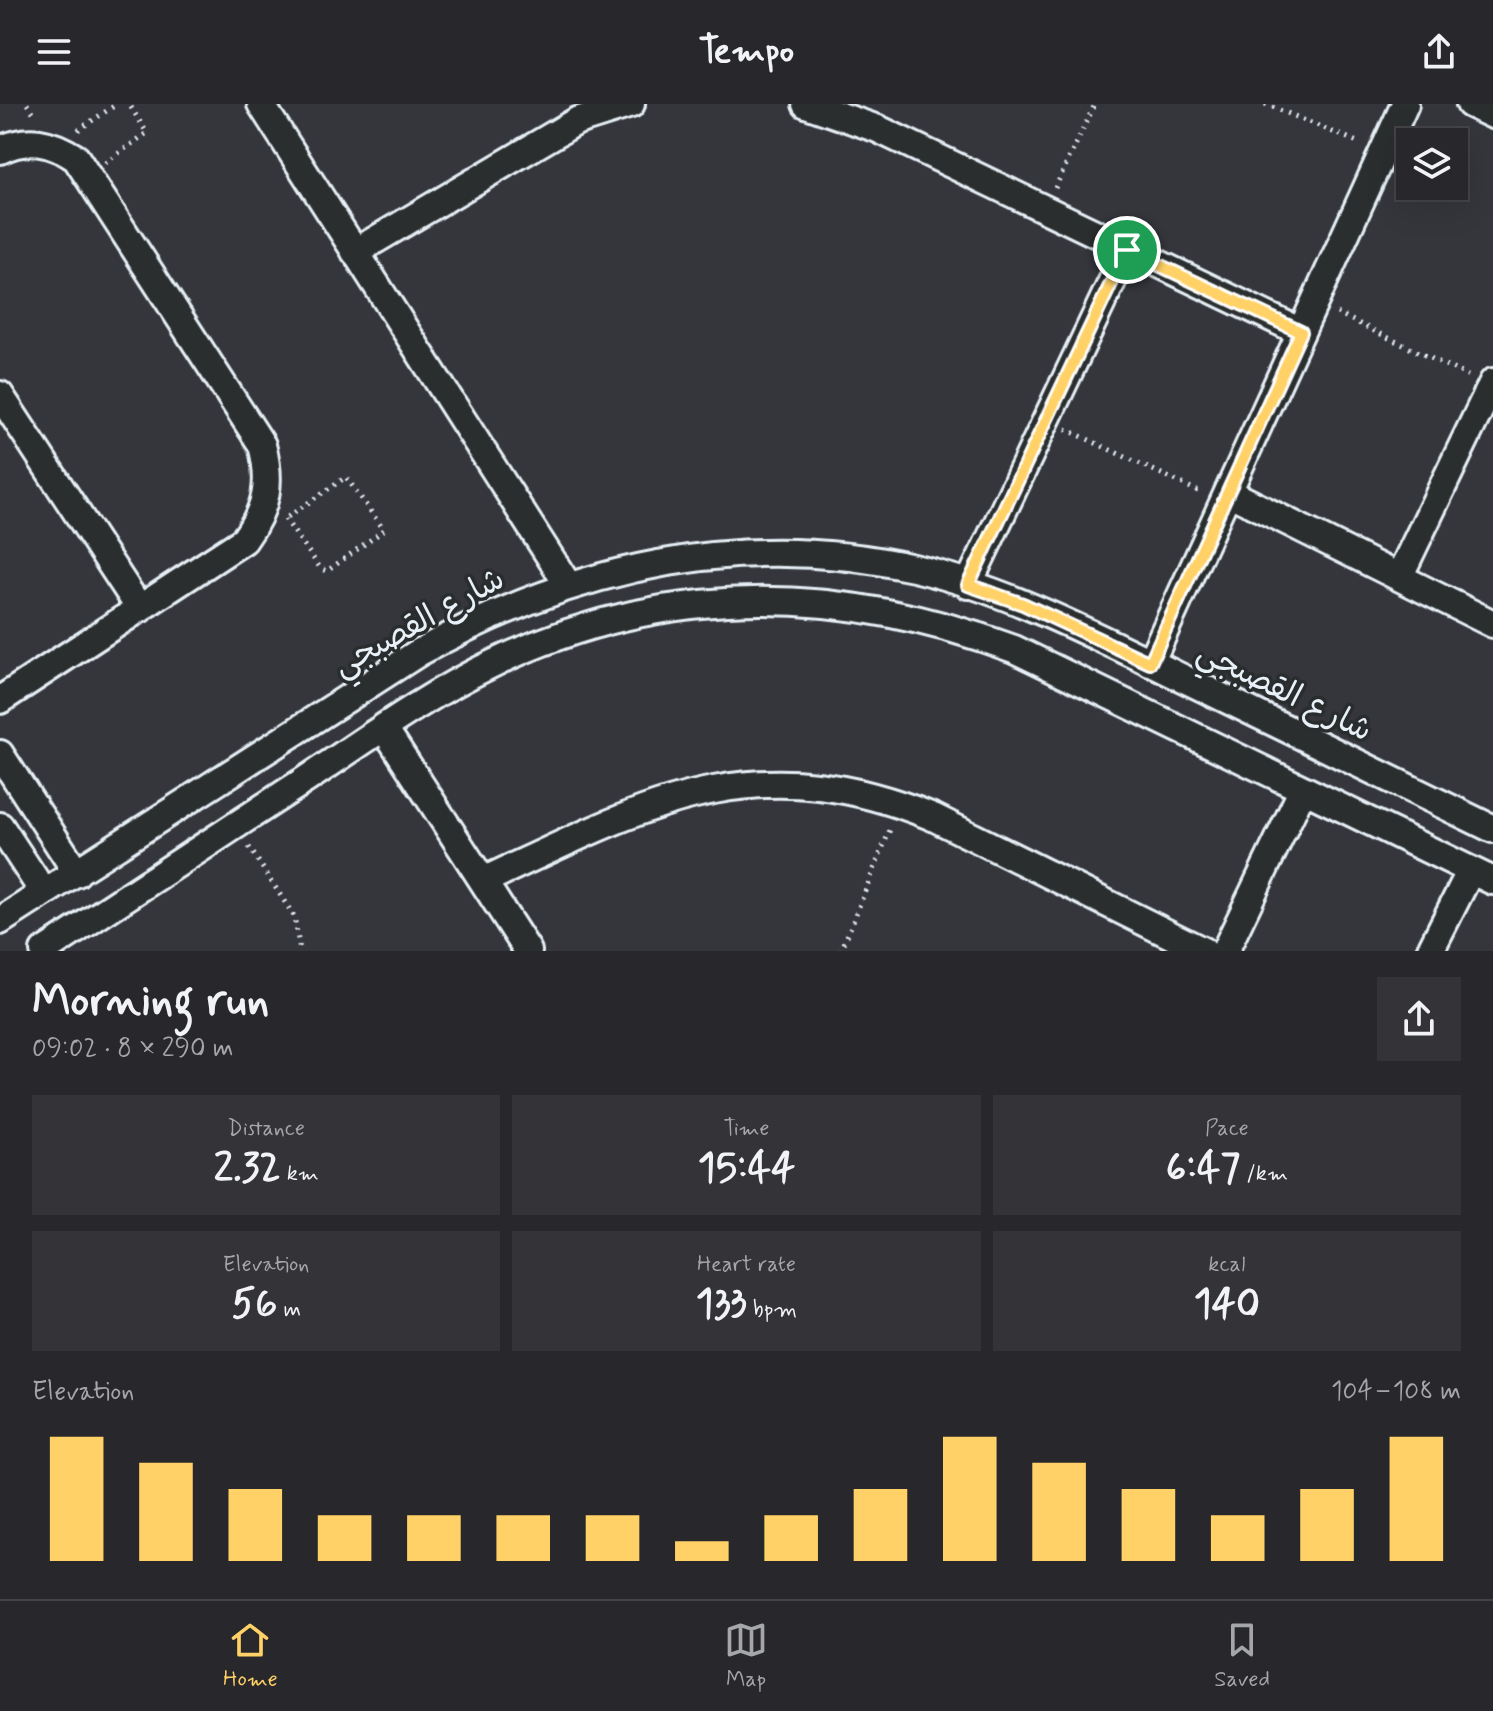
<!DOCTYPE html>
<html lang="en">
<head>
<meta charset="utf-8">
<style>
  :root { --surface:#28282c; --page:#343438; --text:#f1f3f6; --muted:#a5a6a9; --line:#444448; --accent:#ffd166 }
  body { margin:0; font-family:Mynerve,"Playpen Sans Arabic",sans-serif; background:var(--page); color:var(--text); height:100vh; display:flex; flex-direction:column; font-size:30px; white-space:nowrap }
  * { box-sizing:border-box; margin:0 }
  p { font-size:26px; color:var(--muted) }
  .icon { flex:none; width:44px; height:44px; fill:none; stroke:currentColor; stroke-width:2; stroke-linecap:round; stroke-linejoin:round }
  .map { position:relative; height:847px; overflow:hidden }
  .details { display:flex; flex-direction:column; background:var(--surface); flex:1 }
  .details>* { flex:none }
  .controls { position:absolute; left:1396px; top:24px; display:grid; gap:16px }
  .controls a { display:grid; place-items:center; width:72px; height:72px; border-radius:0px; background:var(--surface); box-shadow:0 8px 32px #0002,0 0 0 2px var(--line); font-size:40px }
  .pin { position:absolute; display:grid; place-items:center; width:68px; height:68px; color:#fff; margin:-34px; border:4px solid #fff; border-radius:50%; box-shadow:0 2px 8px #0007 }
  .round { display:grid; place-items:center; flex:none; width:84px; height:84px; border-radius:0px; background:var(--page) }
  .summary { display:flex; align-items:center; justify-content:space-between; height:136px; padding:0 32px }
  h1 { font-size:44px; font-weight:700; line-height:60px }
  .figures { display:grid; grid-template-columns:repeat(3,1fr); gap:12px; height:136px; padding:8px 32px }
  .figures div { display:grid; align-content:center; border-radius:0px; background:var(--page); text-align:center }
  .figures b { font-size:40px; font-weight:700 }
  .figures small { font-size:22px; font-weight:400 }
  .figures p { font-size:22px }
  .chart { height:224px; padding:16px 32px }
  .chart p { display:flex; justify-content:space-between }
  .chart svg { width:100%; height:144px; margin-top:8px; stroke:var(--accent); stroke-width:6 }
  header { display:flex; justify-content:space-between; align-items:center; height:104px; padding:0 32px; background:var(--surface); font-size:36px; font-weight:700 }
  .tab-bar { display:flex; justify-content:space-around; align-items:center; height:112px; border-top:2px solid var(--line); background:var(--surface); font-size:22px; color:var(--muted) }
  .tab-bar a { display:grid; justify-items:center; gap:4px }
  .tab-bar .on { color:var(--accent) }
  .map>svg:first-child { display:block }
</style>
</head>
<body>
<header><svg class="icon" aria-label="menu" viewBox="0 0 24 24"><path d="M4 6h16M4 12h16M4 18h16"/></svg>Tempo<svg class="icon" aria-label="share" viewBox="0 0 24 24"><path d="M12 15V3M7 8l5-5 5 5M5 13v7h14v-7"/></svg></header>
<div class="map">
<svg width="1493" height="847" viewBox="0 0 1493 847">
  <rect width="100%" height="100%" fill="#35363b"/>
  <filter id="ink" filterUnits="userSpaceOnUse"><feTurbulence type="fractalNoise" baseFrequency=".0125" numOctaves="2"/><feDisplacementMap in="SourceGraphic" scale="16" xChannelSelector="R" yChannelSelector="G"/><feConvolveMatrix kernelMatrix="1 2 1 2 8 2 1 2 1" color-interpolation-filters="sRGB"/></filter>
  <g filter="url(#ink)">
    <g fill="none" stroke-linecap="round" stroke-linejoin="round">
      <g stroke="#e8f1f8" stroke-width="32">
        <path id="minor" d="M261,0l307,481
          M806,0l72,25 423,203
          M1470,0l23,11
          M0,46c28,-14 51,-8 76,8l186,287c10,38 5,63 -18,95l-244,160
          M355,148l222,-131 54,-17
          M0,291l140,214
          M1228,388l265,132
          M1399,473l94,-195
          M968,481l159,-335
          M1150,559l255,-559
          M384,624l144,223
          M0,650l77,119
          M0,722l44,67
          M483,777c163,-76 268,-138 450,-64l270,134
          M0,817l418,-268c153,-85 321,-124 496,-85 99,23 193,74 285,118 98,48 196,95 294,143
          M44,847c86,-57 172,-113 258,-169 62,-41 123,-86 190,-118 171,-83 347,-80 522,-15l479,232
          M1225,847l78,-162
          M1430,847l41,-81"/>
      </g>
      <path stroke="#e8f1f8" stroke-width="5" stroke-dasharray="2 6" stroke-linecap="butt" d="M27,0l9,12
        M1265,0l95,39
        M78,26l39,-26
        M105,59l42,-30 -18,-29
        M1055,84l40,-84
        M1337,209l131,63
        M1066,325l136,64
        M285,415l36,50 6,2 57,-41 -38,-53 -60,41
        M249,743l45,69 6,35
        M841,847l50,-124"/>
      <use href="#minor" stroke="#2a2d2e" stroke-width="26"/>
    </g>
  </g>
  <g fill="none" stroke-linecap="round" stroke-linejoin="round" filter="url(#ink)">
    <g stroke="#fff" stroke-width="16">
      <path id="route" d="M1127,146l174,82 -151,331 -127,-59 -55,-19z"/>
    </g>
    <use href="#route" stroke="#ffd166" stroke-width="10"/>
  </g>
  <g text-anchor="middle" stroke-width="7" stroke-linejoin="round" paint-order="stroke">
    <g font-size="32" fill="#e8f1f8" stroke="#2a2d2e">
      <text transform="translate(418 517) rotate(-29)" y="11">شارع القصبجي</text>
      <text transform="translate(1285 586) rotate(26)" y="11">شارع القصبجي</text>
    </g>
  </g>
</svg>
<div class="controls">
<a><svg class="icon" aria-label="layers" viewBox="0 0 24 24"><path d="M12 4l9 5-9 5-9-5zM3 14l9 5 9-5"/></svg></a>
</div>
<div class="pin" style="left:1127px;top:146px;background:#1e9e55"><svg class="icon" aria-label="arrive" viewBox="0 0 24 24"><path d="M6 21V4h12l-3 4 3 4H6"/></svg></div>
</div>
<section class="details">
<div class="summary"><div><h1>Morning run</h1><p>09:02 · 8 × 290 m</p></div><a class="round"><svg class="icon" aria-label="share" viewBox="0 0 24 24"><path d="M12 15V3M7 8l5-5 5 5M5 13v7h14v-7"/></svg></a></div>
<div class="figures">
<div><p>Distance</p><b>2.32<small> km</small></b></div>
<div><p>Time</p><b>15:44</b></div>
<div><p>Pace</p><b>6:47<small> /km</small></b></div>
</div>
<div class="figures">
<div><p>Elevation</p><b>56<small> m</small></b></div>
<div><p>Heart rate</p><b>133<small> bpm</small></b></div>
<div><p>kcal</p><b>140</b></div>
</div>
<div class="chart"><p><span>Elevation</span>104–108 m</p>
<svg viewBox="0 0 160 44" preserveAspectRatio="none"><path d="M5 44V6M15 44V14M25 44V22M35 44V30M45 44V30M55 44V30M65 44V30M75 44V38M85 44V30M95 44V22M105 44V6M115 44V14M125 44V22M135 44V30M145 44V22M155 44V6"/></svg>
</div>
</section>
<nav class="tab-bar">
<a class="on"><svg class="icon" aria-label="home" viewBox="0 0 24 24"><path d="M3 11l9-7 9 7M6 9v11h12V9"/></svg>Home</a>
<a><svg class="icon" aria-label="map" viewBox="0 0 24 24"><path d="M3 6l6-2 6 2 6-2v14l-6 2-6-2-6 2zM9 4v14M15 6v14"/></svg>Map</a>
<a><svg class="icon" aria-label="saved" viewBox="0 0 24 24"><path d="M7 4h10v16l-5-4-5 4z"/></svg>Saved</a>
</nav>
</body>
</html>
